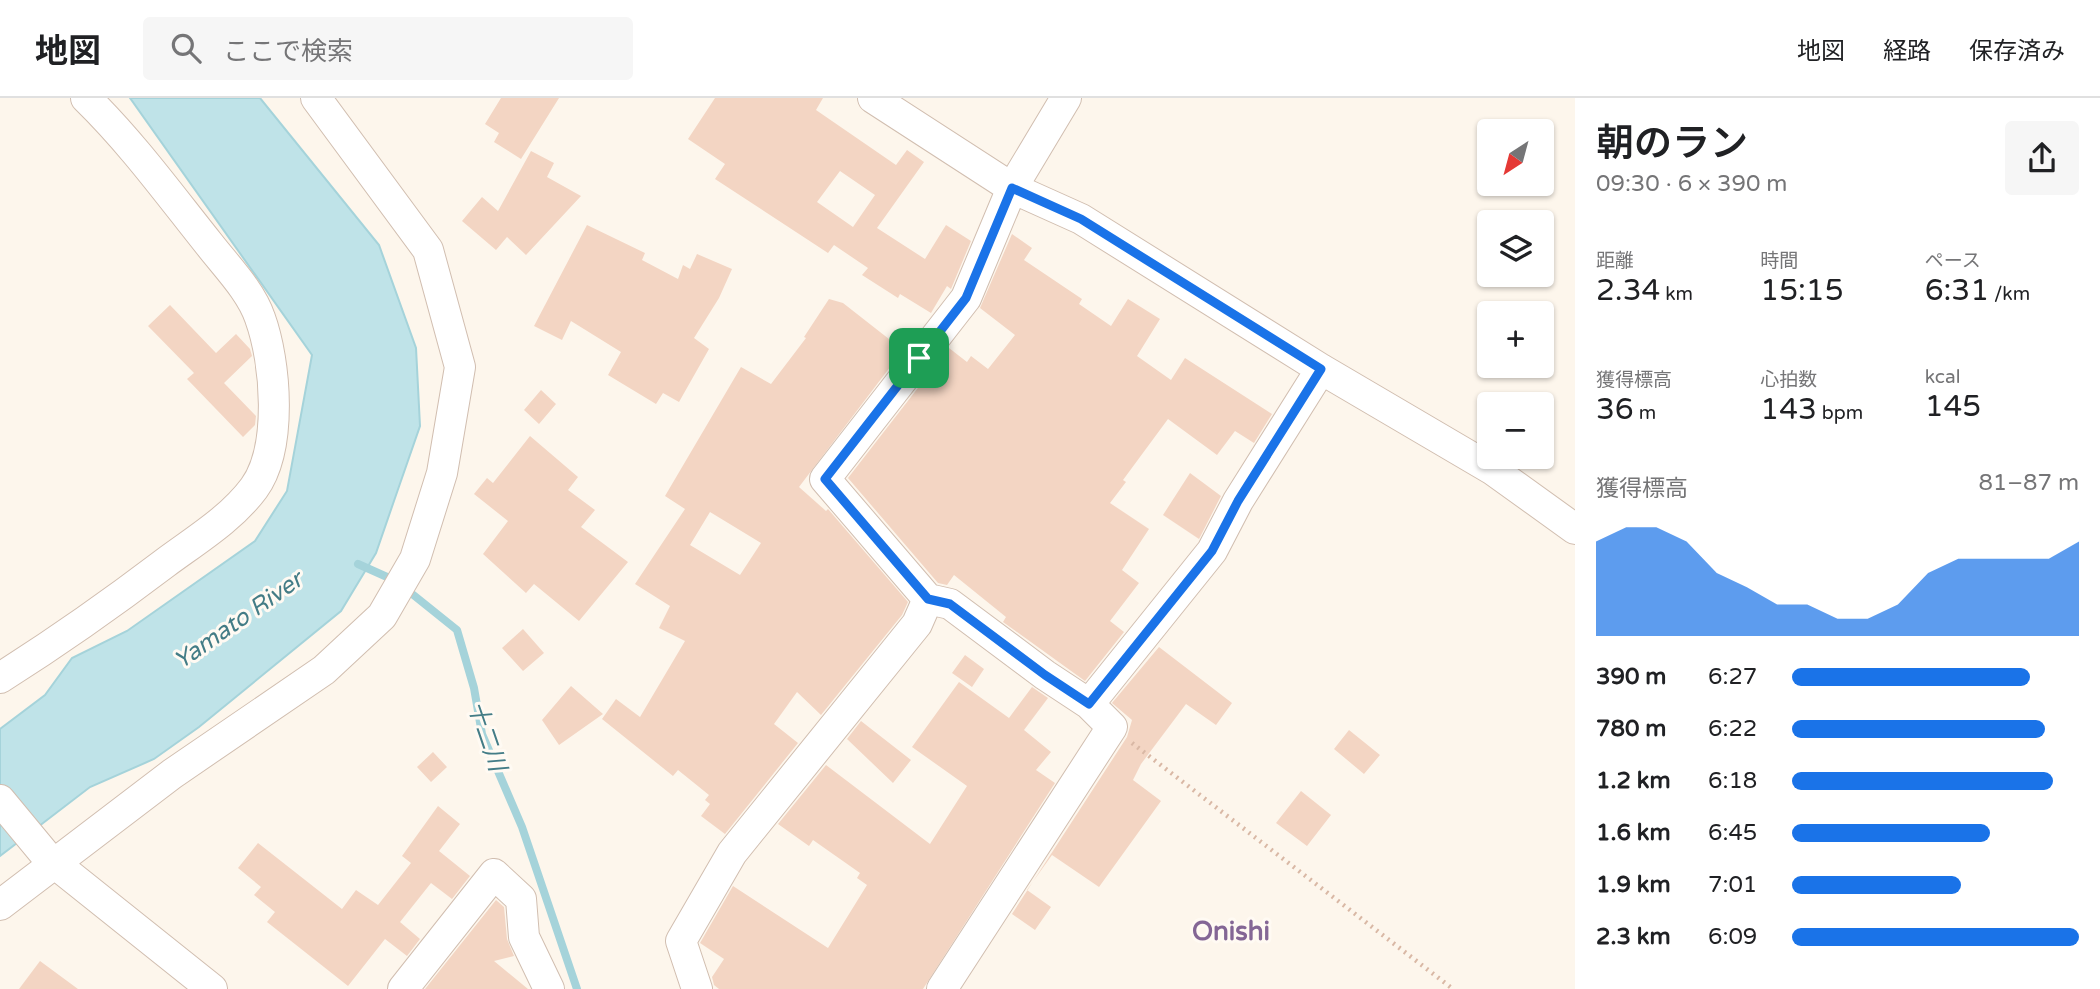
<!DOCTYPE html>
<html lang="ja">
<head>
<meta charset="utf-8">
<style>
  :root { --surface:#fff; --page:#f6f6f6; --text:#202124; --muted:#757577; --line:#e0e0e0; --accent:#1a73e8 }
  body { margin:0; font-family:"Varela Round","Noto Sans JP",sans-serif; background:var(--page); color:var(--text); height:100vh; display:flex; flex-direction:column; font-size:26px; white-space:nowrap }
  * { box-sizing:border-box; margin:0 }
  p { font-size:23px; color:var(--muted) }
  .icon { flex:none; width:38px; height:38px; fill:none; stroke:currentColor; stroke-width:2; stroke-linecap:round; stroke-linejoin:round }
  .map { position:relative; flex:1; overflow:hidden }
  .drawer { display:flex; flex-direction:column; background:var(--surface); width:525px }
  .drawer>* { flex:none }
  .needle { width:46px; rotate:216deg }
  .controls { position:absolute; left:1477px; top:21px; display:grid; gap:14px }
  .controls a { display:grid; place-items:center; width:77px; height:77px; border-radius:7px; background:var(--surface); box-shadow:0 2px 5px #0004; font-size:35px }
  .pin { position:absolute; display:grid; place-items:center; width:60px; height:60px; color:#fff; margin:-30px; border-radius:14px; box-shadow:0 4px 10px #0006 }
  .round { display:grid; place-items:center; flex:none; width:74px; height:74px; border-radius:7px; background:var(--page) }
  .head { display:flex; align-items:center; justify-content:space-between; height:119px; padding:0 21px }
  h1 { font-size:38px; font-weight:600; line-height:52px }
  .stats { display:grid; grid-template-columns:repeat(3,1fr); gap:10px; height:119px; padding:7px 21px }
  .stats div { display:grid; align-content:center }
  .stats b { font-size:30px; font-weight:600 }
  .stats small { font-size:19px; font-weight:400 }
  .stats p { font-size:19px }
  .chart { height:196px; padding:14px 21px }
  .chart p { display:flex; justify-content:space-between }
  .chart svg { width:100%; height:126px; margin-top:7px; fill:var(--accent); opacity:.7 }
  ul { padding:0 21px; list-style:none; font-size:23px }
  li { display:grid; grid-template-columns:112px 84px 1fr; align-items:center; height:52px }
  li i { height:18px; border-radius:9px; background:var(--accent) }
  header { display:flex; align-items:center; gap:42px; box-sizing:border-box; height:98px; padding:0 35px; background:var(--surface); border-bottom:2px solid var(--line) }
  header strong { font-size:33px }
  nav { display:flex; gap:38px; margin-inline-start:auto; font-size:24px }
  .search { width:490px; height:63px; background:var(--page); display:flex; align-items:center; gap:18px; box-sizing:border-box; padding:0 24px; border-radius:7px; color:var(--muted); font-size:26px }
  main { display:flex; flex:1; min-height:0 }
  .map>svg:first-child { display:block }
</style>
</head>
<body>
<header>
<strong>地図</strong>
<div class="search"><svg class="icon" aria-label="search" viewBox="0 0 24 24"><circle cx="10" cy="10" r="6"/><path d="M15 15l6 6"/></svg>ここで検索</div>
<nav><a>地図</a><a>経路</a><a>保存済み</a></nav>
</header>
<main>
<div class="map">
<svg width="1575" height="891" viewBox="0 0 1575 891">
  <rect width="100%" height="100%" fill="#fdf6ec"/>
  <path fill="#bfe3e8" stroke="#a5d3da" stroke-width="2" d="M130,0h130l119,147 37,103 4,78 -25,72 -19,55 -35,58 -142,116 -45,32 -64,28 -90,69v-127l45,-34 27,-37 55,-27 128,-90 32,-50 25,-136z"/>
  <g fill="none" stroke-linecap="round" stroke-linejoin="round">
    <path stroke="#a5d3da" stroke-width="8" d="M358,466l38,17 61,49 17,58 8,46 40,93 55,162"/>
  </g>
  <path fill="#f3d5c3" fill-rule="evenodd" d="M501,0h58l-38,61 -27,-17 5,-9 -14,-9z
    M715,0h108l-7,12 80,55 11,-15 17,12 -47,66 48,31 21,-34 25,16 -20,48 -4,-3 -16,27 -31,-19 -2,4 -36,-23 6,-7 -34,-23 -6,8 -113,-74 10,-15 -37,-25zM840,73l35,24 -22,32 -36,-25z
    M531,53l23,12 -7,14 34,19 -55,59 -19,-18 -11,13 -34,-29 20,-24 16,14z
    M587,127l58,28 -3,7 36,19 5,-14 7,4 7,-15 35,15 -13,29 -25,40 15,11 -30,53 -16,-9 -7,11 -48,-29 13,-23 -50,-31 -9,19 -28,-14z
    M1012,136l20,14 -8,12 58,39 -3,5 32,22 17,-27 32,20 -23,37 34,24 14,-22 87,56 -18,29 -19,-12 -18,24 -49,-36 -45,61 3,2 -16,21 39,26 -27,41 17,13 -29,38 14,11 -39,49 -82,-59 3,-5 -52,-42 -7,10 -9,-2 -90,-105 101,-130 18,14 4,-6 17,13 27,-34 -35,-27z
    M829,201l14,4 60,47 -104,137 27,24 2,-2 80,93 -6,13 -81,100 -24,-23 -23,32 24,19 -73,91 -24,-18 9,-12 -5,-4 4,-5 -31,-25 -5,6 -71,-57 14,-20 24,18 45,-76 -26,-13 11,-22 -35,-22 50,-75 -20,-13 76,-129 30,17 35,-46 -2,-1zM710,414l51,31 -21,32 -50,-30z
    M170,207l46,48 20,-19 14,15 2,7 -28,27 32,33 -1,9 -12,12 -56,-58 7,-6 -46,-47z
    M541,292l15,14 -17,20 -15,-14z
    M530,338l48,41 -10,13 27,20 -14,17 47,35 -49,59 -45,-37 -8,9 -43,-39 25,-33 -34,-27 13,-16 6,5z
    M1190,375l31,23 -22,43 -36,-24z
    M523,531l21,24 -21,18 -21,-23z
    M1159,549l73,56 -16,22 -30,-21 -45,60 -8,16 28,21 -62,86 -47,-32 -25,35 24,17 -16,23 -23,-16 115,-177 5,-17 -20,-17z
    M965,557l19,14 -12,18 -20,-14z
    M959,584l50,36 23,-31 16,11 -24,32 27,22 -15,18 19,13 -132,206h-204l-5,-4 -2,-8 12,-18 -24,-16 33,-57 95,62 39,-63 -10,-7 3,-5 -47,-33 -4,6 -31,-22 48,-59 104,79 37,-58 -55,-39z
    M571,588l32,28 -44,31 -17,-25z
    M861,623l50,39 -18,23 -46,-44z
    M1349,632l31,25 -16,19 -30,-25z
    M433,654l14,15 -16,15 -14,-15z
    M1301,693l30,24 -24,31 -31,-23z
    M438,708l22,18 -21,27 31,25 -18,23 -21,-16 -31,39 20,17 -13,17 -22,-17 -37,47 -81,-64 8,-10 -21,-17 7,-8 -23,-19 20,-25 84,66 14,-19 22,15 33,-42 -9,-7z
    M496,802l8,7 3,32 7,17 -20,5 34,28h-103z
    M40,863l38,28h-59z"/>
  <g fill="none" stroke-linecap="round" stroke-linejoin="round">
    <g stroke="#d1beb0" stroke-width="32">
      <path id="street" d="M873,0l139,90 69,31 240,150 172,101 82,59
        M928,501l22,5 95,71 44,29 23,23 -170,262
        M0,580c57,-36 111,-74 165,-115 31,-23 66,-44 89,-75 29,-40 22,-126 6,-170 -9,-27 -34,-52 -51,-74 -40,-50 -77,-101 -123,-146
        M1089,606l123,-153 26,-50 83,-132
        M0,702l48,58 164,131
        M0,807l172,-131 152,-104 58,-54 33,-57 27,-86 18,-106 -32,-117 -112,-152
        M403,891l91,-115 27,25 3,38 25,52
        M697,891l-16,-48 51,-88 185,-229 11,-25 -103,-120 141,-181 46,-110 54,-90"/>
    </g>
    <path stroke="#d9b8a5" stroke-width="4.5" stroke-dasharray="2 5" stroke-linecap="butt" d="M1132,645l321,246"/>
    <use href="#street" stroke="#fff" stroke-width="30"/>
  </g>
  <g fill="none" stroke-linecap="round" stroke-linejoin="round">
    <g stroke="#fff" stroke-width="14">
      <path id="route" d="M1012,90l69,31 240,150 -83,132 -26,50 -123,153 -44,-29 -95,-71 -22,-5 -103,-120 141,-181z"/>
    </g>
    <use href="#route" stroke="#1a73e8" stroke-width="9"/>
  </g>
  <g text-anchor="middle" stroke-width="6" stroke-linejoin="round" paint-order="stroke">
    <g font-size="24" font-style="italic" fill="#437c86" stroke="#fffaf3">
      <text transform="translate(238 522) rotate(-35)" y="8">Yamato River</text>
      <text transform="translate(487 638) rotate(71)" y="8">十二川</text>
    </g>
    <g font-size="26" font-weight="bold" fill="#846695" stroke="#fffaf3">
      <text x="1231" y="842">Onishi</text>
    </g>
  </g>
</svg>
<div class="controls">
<a><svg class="needle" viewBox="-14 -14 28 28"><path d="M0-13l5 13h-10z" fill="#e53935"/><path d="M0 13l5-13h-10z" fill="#757577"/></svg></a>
<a><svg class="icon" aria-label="layers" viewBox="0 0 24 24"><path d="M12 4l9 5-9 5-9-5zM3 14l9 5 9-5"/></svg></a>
<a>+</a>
<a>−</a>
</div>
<div class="pin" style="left:919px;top:260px;background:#1e9e55"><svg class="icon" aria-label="arrive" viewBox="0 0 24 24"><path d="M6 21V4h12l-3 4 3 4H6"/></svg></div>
</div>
<section class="drawer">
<div class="head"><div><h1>朝のラン</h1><p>09:30 · 6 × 390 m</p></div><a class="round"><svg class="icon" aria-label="share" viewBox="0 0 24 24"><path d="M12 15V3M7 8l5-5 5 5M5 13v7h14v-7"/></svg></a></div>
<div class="stats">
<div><p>距離</p><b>2.34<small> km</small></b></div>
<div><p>時間</p><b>15:15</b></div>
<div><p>ペース</p><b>6:31<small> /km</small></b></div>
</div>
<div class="stats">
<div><p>獲得標高</p><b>36<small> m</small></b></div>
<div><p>心拍数</p><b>143<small> bpm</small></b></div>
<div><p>kcal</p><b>145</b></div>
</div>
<div class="chart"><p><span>獲得標高</span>81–87 m</p>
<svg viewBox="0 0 160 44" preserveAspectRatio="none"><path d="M0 44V11L10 6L20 6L30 11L40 22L50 27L60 33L70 33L80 38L90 38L100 33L110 22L120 17L130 17L140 17L150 17L160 11V44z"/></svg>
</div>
<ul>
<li><b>390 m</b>6:27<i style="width:83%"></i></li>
<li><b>780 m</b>6:22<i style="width:88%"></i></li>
<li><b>1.2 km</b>6:18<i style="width:91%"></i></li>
<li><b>1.6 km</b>6:45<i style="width:69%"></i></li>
<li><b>1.9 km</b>7:01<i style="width:59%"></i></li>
<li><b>2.3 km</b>6:09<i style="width:100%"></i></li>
</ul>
</section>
</main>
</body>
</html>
